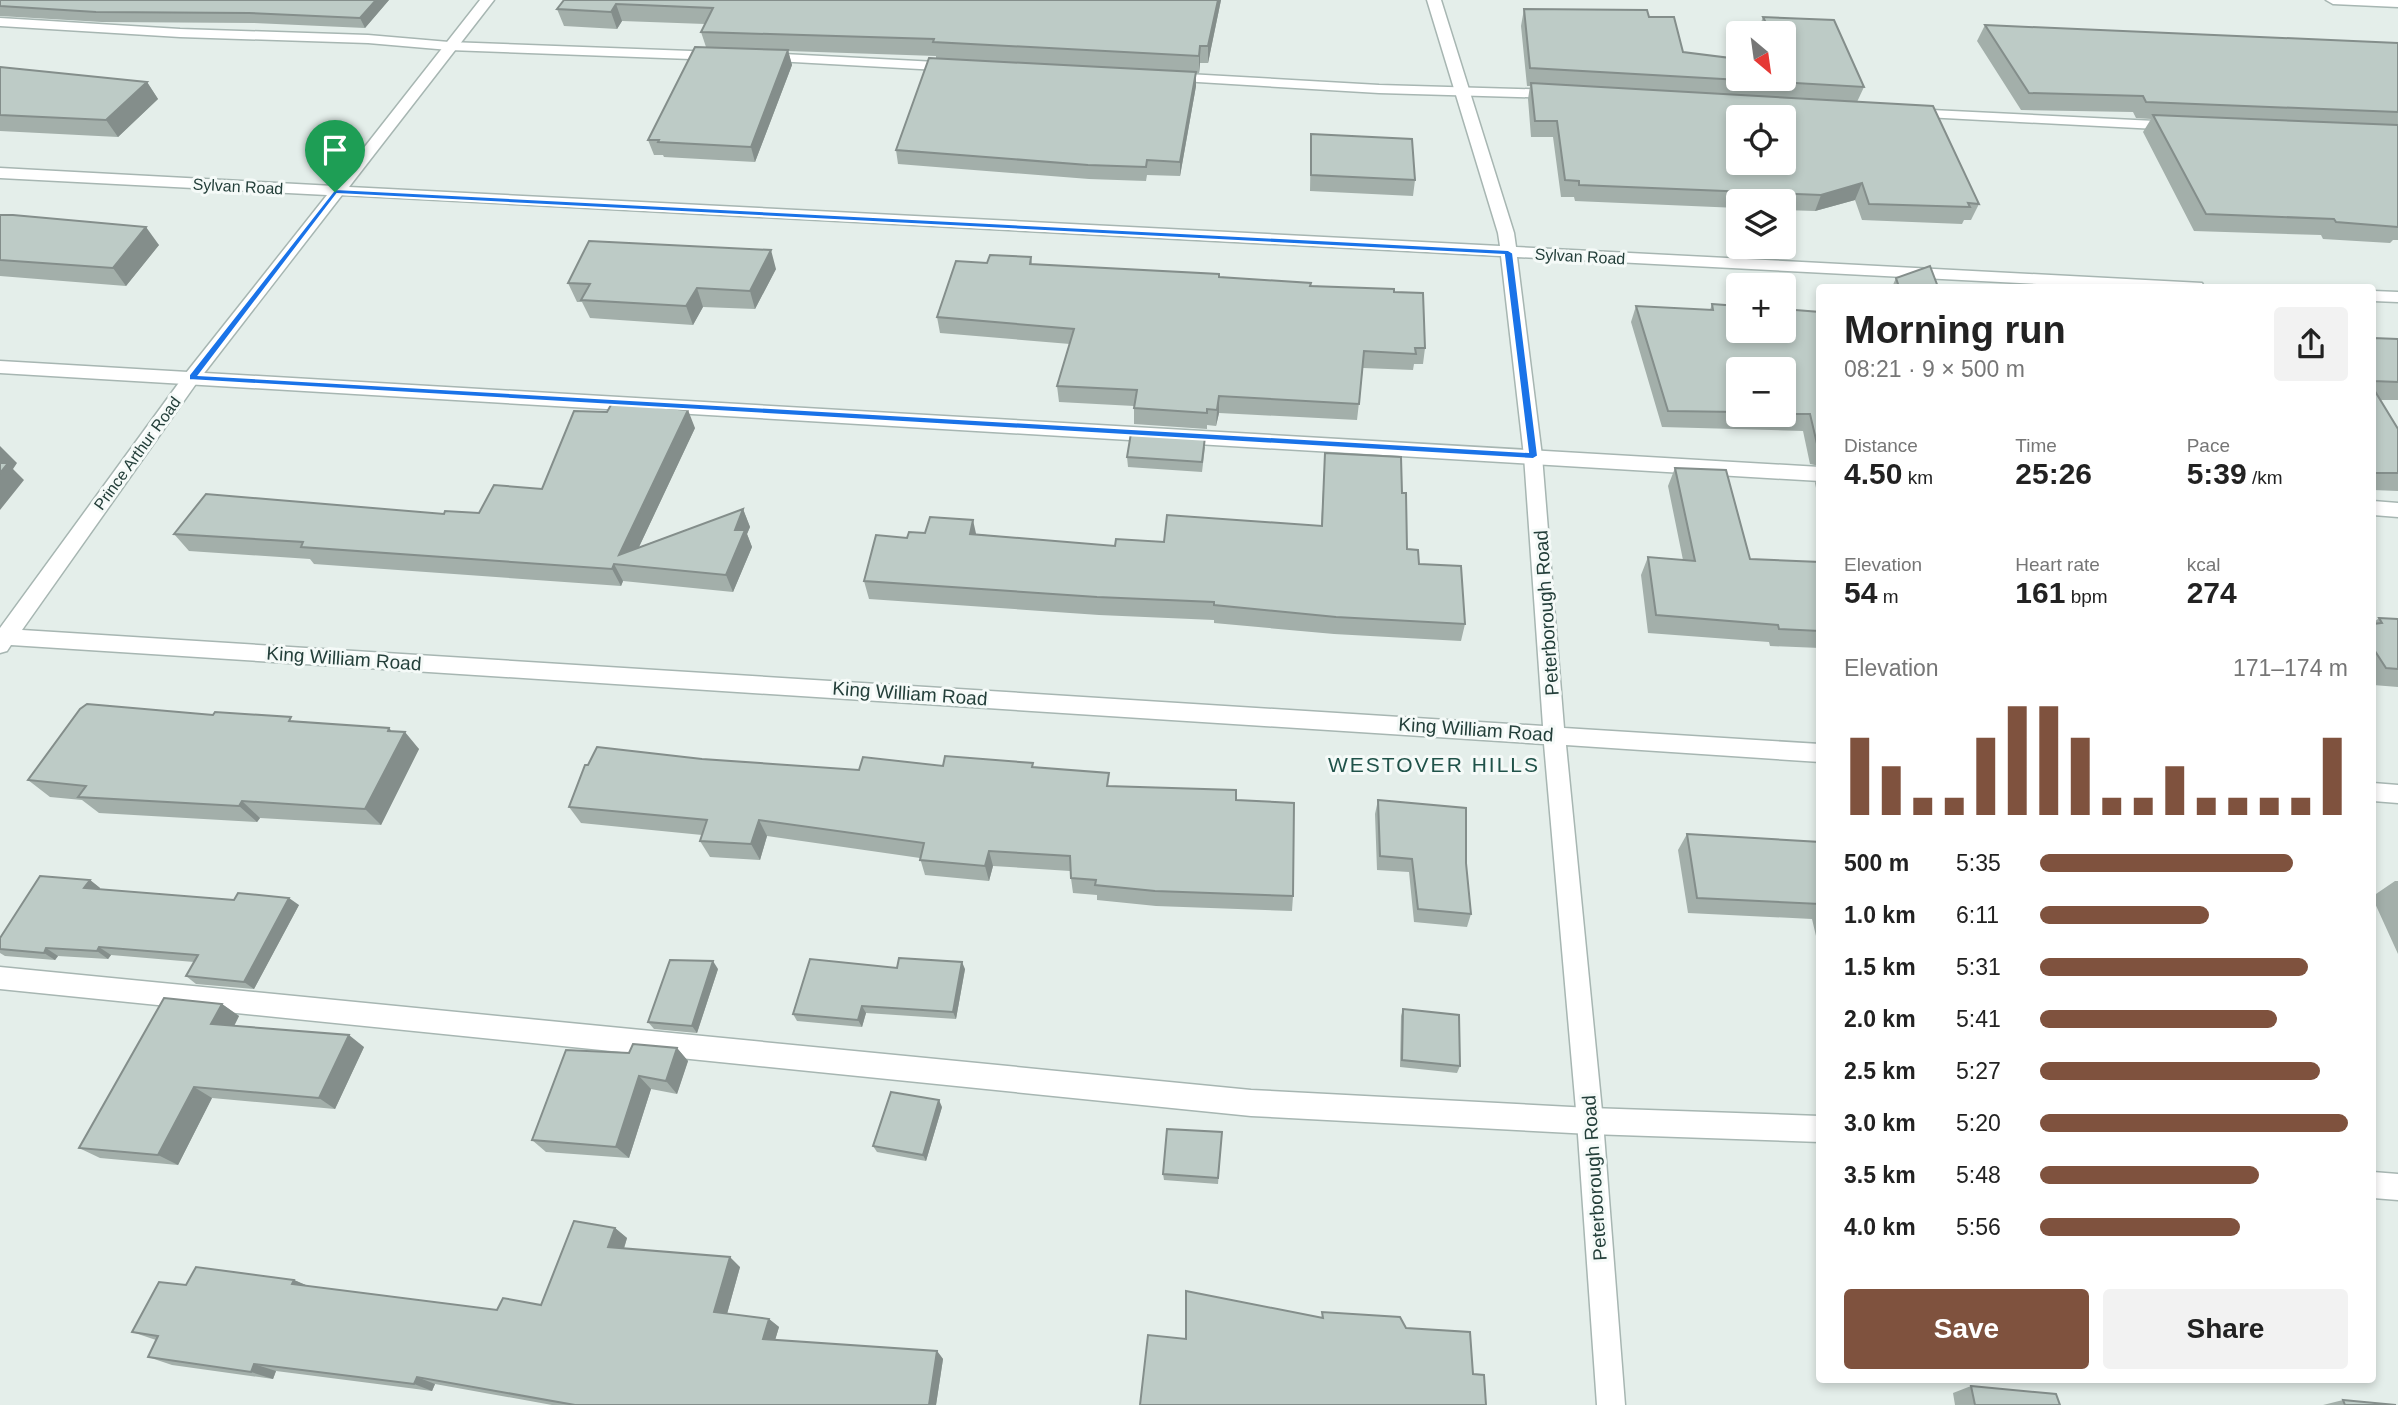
<!DOCTYPE html>
<html lang="en">
<head>
<meta charset="utf-8">
<style>
  :root { --surface:#fff; --page:#f2f2f2; --text:#222; --muted:#767676; --accent:#7f523e }
  body { margin:0; font-family:Arial,sans-serif; background:var(--page); color:var(--text); height:100vh; display:flex; flex-direction:column; font-size:26px; white-space:nowrap }
  * { box-sizing:border-box; margin:0 }
  p { font-size:23px; color:var(--muted) }
  .icon { flex:none; width:38px; height:38px; fill:none; stroke:currentColor; stroke-width:2; stroke-linecap:round; stroke-linejoin:round }
  .map { position:relative; flex:1; overflow:hidden }
  .sheet { position:absolute; left:1816px; top:284px; width:560px; height:1099px; display:flex; flex-direction:column; background:var(--surface); border-radius:7px; box-shadow:0 4px 10px #0003 }
  .sheet>* { flex:none }
  .needle { width:46px; rotate:151deg }
  .controls { position:absolute; left:1726px; top:21px; display:grid; gap:14px }
  .controls a { display:grid; place-items:center; width:70px; height:70px; border-radius:7px; background:var(--surface); box-shadow:0 4px 10px #0003; font-size:35px }
  .pin { position:absolute; display:grid; place-items:center; width:60px; height:60px; color:#fff; margin:-72px -30px; border-radius:50% 50% 50% 0; rotate:-45deg; box-shadow:0 0 7px #0007 }
  .pin .icon { rotate:45deg }
  .round { display:grid; place-items:center; flex:none; width:74px; height:74px; border-radius:7px; background:var(--page) }
  .headline { display:flex; align-items:center; justify-content:space-between; height:119px; padding:0 28px }
  h1 { font-size:38px; font-weight:700; line-height:52px }
  .figures { display:grid; grid-template-columns:repeat(3,1fr); gap:10px; height:119px; padding:7px 28px }
  .figures div { display:grid; align-content:center }
  .figures b { font-size:30px; font-weight:700 }
  .figures small { font-size:19px; font-weight:400 }
  .figures p { font-size:19px }
  .chart { height:196px; padding:14px 28px }
  .chart p { display:flex; justify-content:space-between }
  .chart svg { width:100%; height:126px; margin-top:7px; stroke:var(--accent); stroke-width:6 }
  .action { display:flex; gap:14px; margin-top:auto; padding:14px 28px }
  .action a { flex:1; height:80px; border-radius:7px; background:var(--accent); color:#fff; font-size:28px; font-weight:700; line-height:80px; text-align:center }
  .action a+a { background:var(--page); color:var(--text) }
  ul { padding:0 28px; list-style:none; font-size:23px }
  li { display:grid; grid-template-columns:112px 84px 1fr; align-items:center; height:52px }
  li i { height:18px; border-radius:9px; background:var(--accent) }
  .map>svg:first-child { display:block }
</style>
</head>
<body>
<div class="map">
<svg width="2398" height="1405" viewBox="0 0 2398 1405">
  <rect width="100%" height="100%" fill="#e4eeea"/>
  <g fill="none" stroke-linecap="round" stroke-linejoin="round">
    <g stroke="#a7b6b2" stroke-width="3">
      <path id="service" d="M0,18l180,11 188,6 81,7 269,10 7,4 -7,4 -269,-10 -81,-7 -188,-6 -180,-11z
        M764,53l192,10 7,4 -7,4 -197,-11 -2,-3z
        M1170,73l209,12 178,5 7,4 -7,4 -178,-5 -214,-13 -2,-3z
        M1911,109l265,13 7,4 -7,4 -270,-14 -2,-3 2,-3z
        M0,361l1820,106v14l-1820,-108z
        M2373,501l25,2v14l-25,-2z
        M0,967l1251,123 339,18 230,8v26l-230,-8 -339,-18 -1251,-127z
        M2373,1172l25,2v26l-25,-2z"/>
    </g>
    <g stroke="#a7b6b2" stroke-width="3">
      <path id="minor" d="M480,0h14l-145,187 1151,59 -2,-13 -71,-233h14l73,233 2,14 686,36 2,4h-107l-580,-30 25,199 22,272 256,16v18l-254,-17 37,376 22,284h-28l-20,-284 -33,-377 -1533,-99 -4,6 -7,2v-25l186,-255 141,-178 -327,-17v-10l334,18zM342,195l1159,61 23,200 19,270 -1521,-96 176,-249z
        M2326,0h72v7l-65,-3z
        M2373,291l25,1v10l-25,-1z
        M2373,783l25,2v18l-25,-2z"/>
    </g>
    <use href="#service" fill="#fff" fill-rule="evenodd"/>
    <use href="#minor" fill="#fff" fill-rule="evenodd"/>
  </g>
  <path fill="#a3afaa" fill-rule="evenodd" d="M0,0h389l-24,28 -111,-5 -152,-1 -102,-6z
    M564,0h657l-13,63h-8l-1,10h-3v13l-16,90 -33,-1 -1,6 -57,-2 -191,-15 -2,-14 40,-92v-2l-148,-5 4,14 -37,97 -91,-5 -1,-2h-9l-6,-15 58,-93 -5,-15 4,-8 -83,-3 -5,8 -53,-3 -7,-17z
    M1524,9l125,8 34,35 100,27v-46h-26l6,-16 101,70 -7,15 122,102 -8,16h-7l-2,4 -100,-4 -7,-20 -40,11 -32,-1v-9h-45v7l-163,-7 -1,-4h-13l-8,-60h-22l-3,-38 2,-13h-3l-6,-60z
    M1985,25l413,18v197h-5l-3,3 -67,-4 -2,-4 -127,-4 -51,-99 8,-13 -15,-1 -3,-6 -112,-2 -44,-69z
    M0,67l147,15 11,17 -40,38 -118,-6z
    M1311,134l104,46 -2,16 -103,-5z
    M0,215l159,30 -33,41 -126,-10z
    M1031,257l1,7 187,14 175,14 31,56 -2,16h-9l-1,6 -50,-2 -6,52 -138,-7 -3,13 -9,-1v4l-73,-5v-18l-75,-4 -2,-16 13,-42 -130,-11 -3,-16 50,-54z
    M776,269l-21,40 -52,-2 -10,18 -103,-7 -8,-16h-5l-9,-19z
    M1896,278l42,9h-46z
    M1712,304l108,8v154l-10,-2 -7,-33 -141,-4 -31,-105 5,-16 74,4zM1738,369h45v46h-45z
    M2373,338l25,1v61h-18l18,28v63l-25,-1z
    M607,412l88,16 -56,119 104,-38 7,18 -3,7 5,13 -19,45 -110,-11 -2,5 -307,-22 -4,-5 -121,-8 -15,-17 270,-20 35,-1 63,-24z
    M1205,447l-3,25 -74,-5 -1,-10z
    M1325,453l77,40 5,56 58,75 -4,17 -127,-7 -120,-11v-3l-115,-5 -230,-16 -5,-18 43,-43 18,-5 51,1 139,12 206,-20z
    M1675,468l75,91 70,3v86l-50,-2 -1,-4 -121,-9 -7,-58 7,-18 35,3 -15,-74z
    M1820,473v35l-5,-25z
    M2379,618l19,1v68l-25,-2v-62z
    M213,715l176,13 2,3 28,18 -38,76 -121,-7 -3,4 -158,-9 -17,-13 -32,-3 -22,-17z
    M702,759l157,11 84,-4 91,1 76,19 126,14 57,96 -1,15 -136,-5 -59,-6v-5l-24,-2 -3,-22 -77,-5 -4,15 -64,-6 -5,-17 -153,-22 -7,24 -50,-3 -10,-16 2,-6 -121,-12 -12,-16z
    M1378,800l93,114 -4,13 -53,-5 -5,-50 -32,-2 -2,-56z
    M1687,834l133,8v95l-4,-1 -4,-17 -124,-6 -10,-63z
    M90,880l10,8v2l199,15 -45,84 -58,-5 -10,-8 8,-14 -83,-7 -3,4 -50,-3 -3,4 -50,-4 -5,-3v-15z
    M2395,881h3v73l-25,-55v-3z
    M897,968l68,1 -9,50 -90,-6 -4,14 -65,-6 -4,-7z
    M718,969l-21,64 -43,-4 -6,-7z
    M222,1004l17,12 -5,10 130,21 -29,62 -123,-11 -34,67 -78,-7 -21,-10z
    M1403,1009l57,57 -3,7 -57,-6 1,-51z
    M677,1048l11,13 -11,33 -26,-5 -22,69 -83,-6 -14,-12 97,-87z
    M942,1107l-16,54 -49,-9 -4,-6z
    M1222,1132l-4,52 -54,-4 -1,-6z
    M615,1228l12,10 -3,11 116,18 -13,47 42,5 10,8 -4,13 162,11 6,8 -7,46h-384l-117,-21 -3,7 -156,-20 -3,8 -101,-14 -24,-8 8,-17 -24,-8 54,-47 108,-5 14,6 189,24 44,-5z
    M1971,1386l89,19h-105l-2,-12z
    M2343,1400l53,5h-73z"/>
  <path fill="#848e8b" d="M376,0h13l-24,28 -5,-10z
    M1218,0h3l-13,63v-17z
    M616,4l6,17 -5,8 -6,-17z
    M1200,46v17l-1,10v-17z
    M788,50l4,15 -37,97 -4,-15z
    M1196,72v14l-16,90v-14z
    M147,82l11,17 -40,38 -12,-17z
    M1862,183l-7,17 -40,11 6,-16z
    M146,227l13,18 -33,41 -13,-18z
    M771,250l5,19 -21,40 -5,-18z
    M697,288l6,19 -10,18 -7,-19z
    M1219,396v17l-3,13 1,-16z
    M688,410l7,18 -65,138 -11,-11z
    M0,446l17,17 -4,6 11,11 -24,30z
    M743,509l7,18 -3,7 5,13 -19,45 -7,-17 9,-45z
    M973,520l4,18 -7,-4z
    M614,564l9,17 -2,5 -9,-17z
    M389,728l11,13 5,-9 14,17 -38,76 -16,-16z
    M242,801l18,17 -3,4 -18,-16z
    M759,820l8,16 -7,24 -9,-16z
    M989,851l4,15 -4,15 -4,-15z
    M90,880l10,8 -5,8 -11,-8z
    M289,898l10,7 -45,84 -10,-7z
    M99,947l12,8 -3,4 -11,-8z
    M46,948l12,8 -3,4 -11,-7z
    M713,961l5,8 -21,64 -5,-7z
    M962,962l3,7 -9,50 -3,-7z
    M222,1004l17,12 -10,20 -18,-12z
    M862,1006l4,7 -4,14 -4,-7z
    M349,1035l15,12 -29,62 -16,-11z
    M677,1048l11,13 -11,33 -11,-13z
    M639,1076l12,13 -22,69 -13,-11z
    M194,1087l18,11 -34,67 -20,-10z
    M939,1100l3,7 -16,54 -3,-6z
    M615,1228l12,10 -6,19 -13,-10z
    M730,1257l10,10 -15,54 -11,-9z
    M294,1280l21,9 -23,-5z
    M769,1319l10,8 -6,20 -10,-8z
    M937,1351l6,8 -7,46h-7z
    M254,1364l22,7 -3,8 -22,-7z
    M417,1377l18,7 -3,7 -18,-7z"/>
  <path fill="#bdcbc6" stroke="#848e8b" stroke-width="2" fill-rule="evenodd" d="M0,0h376l-16,18 -111,-5 -153,-1 -96,-6z
    M564,0h654l-10,46h-8l-1,10 -266,-14 1,-3 -233,-7 12,-24 -97,-4 -5,8 -54,-3z
    M1524,9l123,1 2,7h25l9,35 55,7v20h45v-14l3,1 -3,-6v-27h-12l-8,-16 71,3 30,67 -334,-19z
    M1985,25l413,18v69l-252,-10 -3,-6 -114,-3z
    M695,47l93,3 -37,97 -93,-5 1,-2h-11z
    M929,58l267,14 -16,90 -33,-2 -1,7 -58,-2 -192,-15z
    M0,67l147,15 -41,38 -106,-5z
    M1531,83l402,23 46,98 -11,-1 2,4 -101,-3 -7,-21 -41,12 -242,-10v-4l-14,-1 -8,-59h-22zM1738,117h45v46h-45z
    M2153,115l245,10v102l-62,-5 -2,-3 -128,-5z
    M1311,134l101,5 3,41 -104,-5z
    M0,215h13l133,12 -33,41 -113,-8z
    M589,241l182,9 -21,41 -53,-3 -11,18 -105,-6 9,-16 -22,-1z
    M990,255l41,2 -1,7 189,10v3l92,6 -1,3 84,3v3l29,1 2,55h-10l1,6 -52,-3 -5,53 -140,-8 -2,14 -10,-1v4l-73,-5 3,-18 -80,-4 17,-57 -137,-12 19,-56 31,2z
    M1930,266l8,21h-39l-3,-9z
    M1712,304l26,2v25h45v-22l37,3v136h-2l-8,-34h-27v-45h-45v43l-70,-1 -32,-105 77,4z
    M2373,338l25,1v43l-25,-1z
    M2373,388l25,41v44h-25z
    M612,403l76,7 -69,145 124,-46 -8,21h10l-19,45 -112,-11 -2,5 -311,-22 2,-5 -129,-8 32,-40 238,20 1,-3 34,2 15,-28 48,4 32,-78 33,1z
    M1131,433l74,4 -3,25 -75,-5z
    M1325,453l76,4 1,36h4l1,56 11,1 1,14 42,2 4,58 -129,-7 -122,-12v-3l-117,-5 -233,-16 12,-46 31,3 2,-6 16,1 5,-16 43,3 -3,14 145,12 1,-7 48,3 3,-27 155,11z
    M0,463h8l-8,10z
    M1675,468l51,2 24,89 70,3v69l-41,-2 -1,-4 -122,-10 -8,-58 47,4z
    M2379,618l19,1v50l-12,-1 -13,-20v-24l9,-1z
    M87,704l126,11 2,-3 76,5 -2,4 100,7 -1,3 17,1 -40,77 -123,-8 -3,5 -161,-9 8,-11 -58,-6 52,-71z
    M597,747l105,12 157,11 4,-13 80,9 2,-10 88,7 -1,4 77,6 -2,13 129,4v10l58,3 -1,93 -138,-5 -60,-6 1,-5 -25,-2 -1,-22 -81,-5 -4,15 -65,-6 4,-17 -165,-23 -8,24 -51,-3 7,-21 -138,-13 16,-42h3z
    M1378,800l88,8v55l5,51 -53,-5 -6,-50 -32,-3z
    M1687,834l133,8v62l-123,-6z
    M40,876l50,4 -6,8 150,12 4,-7 51,5 -45,84 -58,-6 12,-21 -99,-8 -2,4 -51,-3 -2,5 -44,-4v-11z
    M899,958l63,4 -9,50 -91,-6 -4,14 -65,-6 17,-55 87,9z
    M670,960l43,1 -21,65 -44,-4z
    M164,998l58,6 -11,20 138,11 -30,63 -125,-11 -36,68 -79,-7z
    M1403,1009l56,6 1,51 -58,-6z
    M633,1044l44,4 -11,33 -27,-5 -23,71 -84,-7 34,-90 63,3z
    M891,1092l48,8 -16,55 -50,-9z
    M1167,1129l55,3 -4,46 -55,-4z
    M574,1221l41,7 -7,19 122,10 -16,55 55,7 -6,20 174,12 -8,54h-354l-158,-28 -3,7 -160,-20 -3,8 -103,-15 10,-21 -26,-4 27,-50 27,3 10,-18 98,13 -2,4 205,26 6,-12 38,7z
    M1186,1291l137,27 -1,-6 78,5 6,11 64,4 3,42 11,1 2,30h-346l8,-70 38,4z
    M1971,1386l85,8 4,11h-85z
    M2343,1400l53,5h-51z"/>
  <path fill="#1a73e8" stroke="#fff" stroke-width="2" fill-rule="evenodd" d="M335,189l1173,61 5,3 25,203 -5,3 -1344,-79v-5zM337,194l1167,61 24,197 -1329,-77z"/>
  <g text-anchor="middle" stroke-width="6" stroke-linejoin="round" paint-order="stroke">
    <g font-size="16" fill="#243f3a" stroke="#f5faf8">
      <text transform="translate(238 186) rotate(3)" y="6">Sylvan Road</text>
      <text transform="translate(1580 256) rotate(3)" y="6">Sylvan Road</text>
      <text transform="translate(137 453) rotate(-54)" y="6">Prince Arthur Road</text>
    </g>
    <g font-size="19" fill="#243f3a" stroke="#f5faf8">
      <text transform="translate(1546 613) rotate(-94)" y="7">Peterborough Road</text>
      <text transform="translate(344 658) rotate(4)" y="7">King William Road</text>
      <text transform="translate(910 693) rotate(4)" y="7">King William Road</text>
      <text transform="translate(1476 729) rotate(4)" y="7">King William Road</text>
      <text transform="translate(1594 1178) rotate(-94)" y="7">Peterborough Road</text>
    </g>
    <g font-size="21" letter-spacing="2" fill="#1f5249" stroke="#f5faf8">
      <text x="1434" y="772">WESTOVER HILLS</text>
    </g>
  </g>
</svg>
<div class="controls">
<a><svg class="needle" viewBox="-14 -14 28 28"><path d="M0-13l5 13h-10z" fill="#e53935"/><path d="M0 13l5-13h-10z" fill="#767676"/></svg></a>
<a><svg class="icon" aria-label="locate" viewBox="0 0 24 24"><circle cx="12" cy="12" r="6"/><path d="M12 2v4M12 18v4M2 12h4M18 12h4"/></svg></a>
<a><svg class="icon" aria-label="layers" viewBox="0 0 24 24"><path d="M12 4l9 5-9 5-9-5zM3 14l9 5 9-5"/></svg></a>
<a>+</a>
<a>−</a>
</div>
<div class="pin" style="left:335px;top:192px;background:#1e9e55"><svg class="icon" aria-label="arrive" viewBox="0 0 24 24"><path d="M6 21V4h12l-3 4 3 4H6"/></svg></div>
<section class="sheet">
<div class="headline"><div><h1>Morning run</h1><p>08:21 · 9 × 500 m</p></div><a class="round"><svg class="icon" aria-label="share" viewBox="0 0 24 24"><path d="M12 15V3M7 8l5-5 5 5M5 13v7h14v-7"/></svg></a></div>
<div class="figures">
<div><p>Distance</p><b>4.50<small> km</small></b></div>
<div><p>Time</p><b>25:26</b></div>
<div><p>Pace</p><b>5:39<small> /km</small></b></div>
</div>
<div class="figures">
<div><p>Elevation</p><b>54<small> m</small></b></div>
<div><p>Heart rate</p><b>161<small> bpm</small></b></div>
<div><p>kcal</p><b>274</b></div>
</div>
<div class="chart"><p><span>Elevation</span>171–174 m</p>
<svg viewBox="0 0 160 44" preserveAspectRatio="none"><path d="M5 44V17M15 44V27M25 44V38M35 44V38M45 44V17M55 44V6M65 44V6M75 44V17M85 44V38M95 44V38M105 44V27M115 44V38M125 44V38M135 44V38M145 44V38M155 44V17"/></svg>
</div>
<ul>
<li><b>500 m</b>5:35<i style="width:82%"></i></li>
<li><b>1.0 km</b>6:11<i style="width:55%"></i></li>
<li><b>1.5 km</b>5:31<i style="width:87%"></i></li>
<li><b>2.0 km</b>5:41<i style="width:77%"></i></li>
<li><b>2.5 km</b>5:27<i style="width:91%"></i></li>
<li><b>3.0 km</b>5:20<i style="width:100%"></i></li>
<li><b>3.5 km</b>5:48<i style="width:71%"></i></li>
<li><b>4.0 km</b>5:56<i style="width:65%"></i></li>
</ul>
<div class="action"><a>Save</a><a>Share</a></div>
</section>
</div>
</body>
</html>
